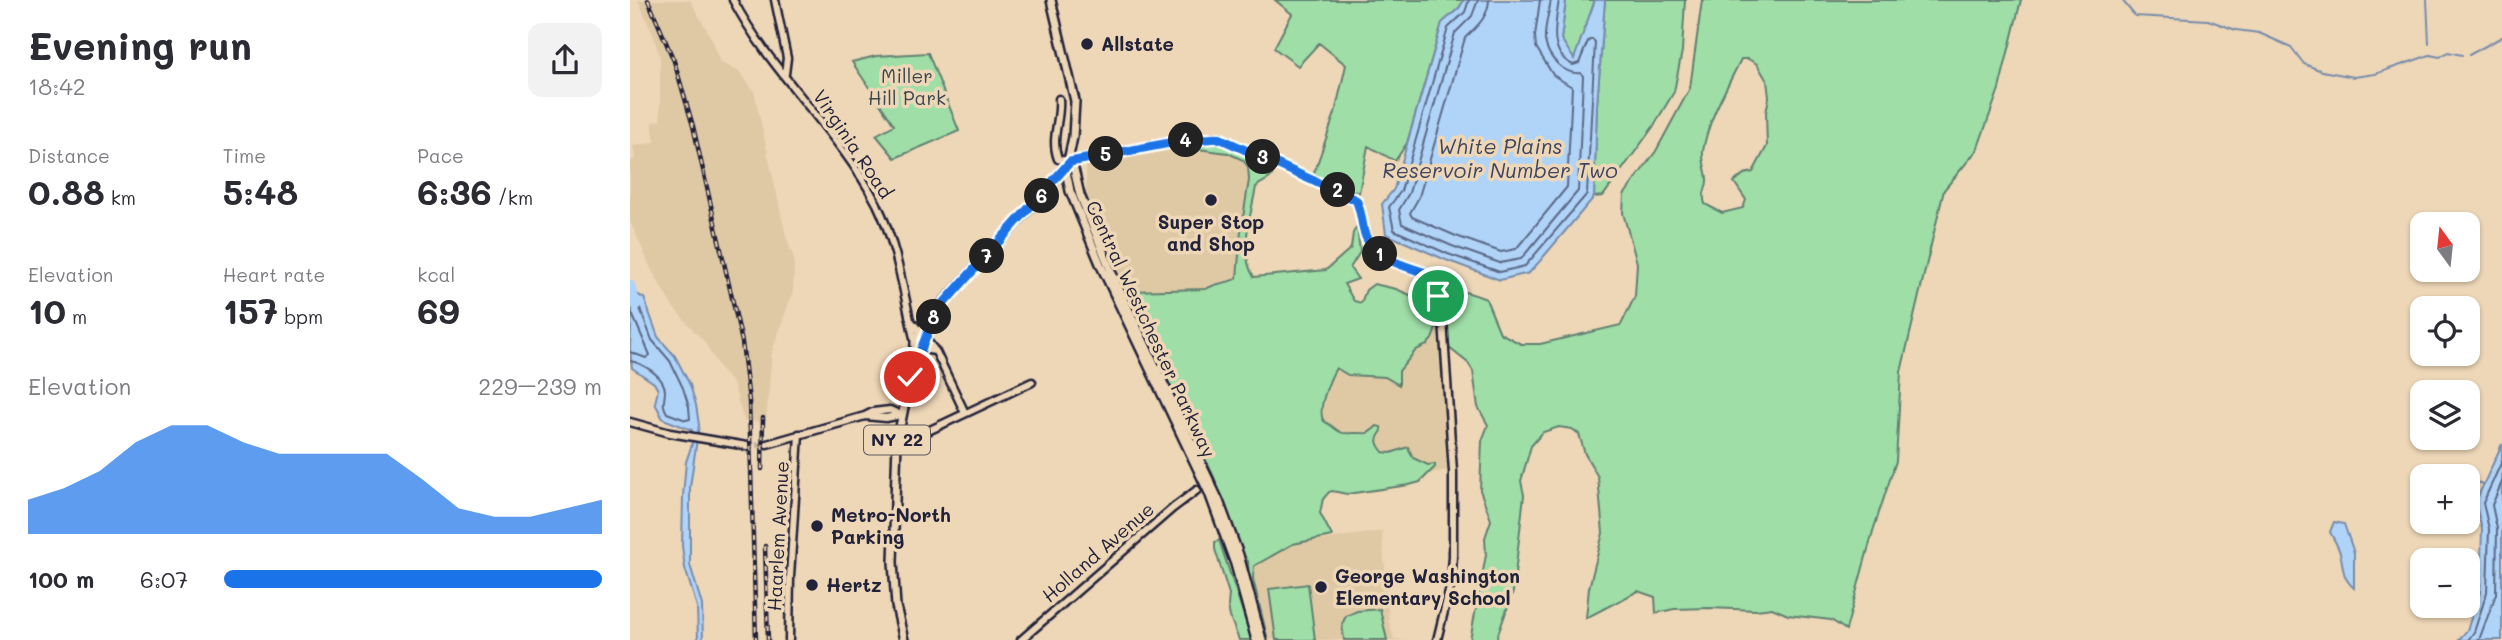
<!DOCTYPE html>
<html lang="en">
<head>
<meta charset="utf-8">
<style>
  :root { --surface:#fff; --page:#f2f2f3; --text:#2b2b33; --muted:#7c7c81; --accent:#1a73e8 }
  body { margin:0; font-family:Mali,sans-serif; background:var(--page); color:var(--text); height:100vh; display:flex; flex-direction:column; font-size:26px; white-space:nowrap }
  * { box-sizing:border-box; margin:0 }
  p { font-size:23px; color:var(--muted) }
  .icon { flex:none; width:38px; height:38px; fill:none; stroke:currentColor; stroke-width:2; stroke-linecap:round; stroke-linejoin:round }
  .map { position:relative; flex:1; overflow:hidden }
  .sheet { display:flex; flex-direction:column; background:var(--surface); width:630px }
  .sheet>* { flex:none }
  .needle { width:46px; rotate:345deg }
  .controls { position:absolute; left:1780px; top:212px; display:grid; gap:14px }
  .controls a { display:grid; place-items:center; width:70px; height:70px; border-radius:14px; background:var(--surface); box-shadow:0 2px 5px #0004; font-size:35px }
  .pin { position:absolute; display:grid; place-items:center; width:60px; height:60px; color:#fff; margin:-30px; border:4px solid #fff; border-radius:50%; box-shadow:0 2px 7px #0007 }
  .km { position:absolute; width:35px; height:35px; margin:-18px; border-radius:50%; background:#222; color:#fff; font-size:19px; line-height:35px; text-align:center }
  .round { display:grid; place-items:center; flex:none; width:74px; height:74px; border-radius:14px; background:var(--page) }
  .head { display:flex; align-items:center; justify-content:space-between; height:119px; padding:0 28px }
  h1 { font-size:38px; font-weight:700; line-height:52px }
  .stats { display:grid; grid-template-columns:repeat(3,1fr); gap:10px; height:119px; padding:7px 28px }
  .stats div { display:grid; align-content:center }
  .stats b { font-size:35px; font-weight:700 }
  .stats small { font-size:19px; font-weight:400 }
  .stats p { font-size:19px }
  .chart { height:196px; padding:14px 28px }
  .chart p { display:flex; justify-content:space-between }
  .chart svg { width:100%; height:126px; margin-top:7px; fill:var(--accent); opacity:.7 }
  ul { padding:0 28px; list-style:none; font-size:23px }
  li { display:grid; grid-template-columns:112px 84px 1fr; align-items:center; height:52px }
  li i { height:18px; border-radius:9px; background:var(--accent) }
  main { display:flex; flex:1; min-height:0 }
  .map>svg:first-child { display:block }
</style>
</head>
<body>
<main>
<section class="sheet">
<div class="head"><div><h1>Evening run</h1><p>18:42</p></div><a class="round"><svg class="icon" aria-label="share" viewBox="0 0 24 24"><path d="M12 15V3M7 8l5-5 5 5M5 13v7h14v-7"/></svg></a></div>
<div class="stats">
<div><p>Distance</p><b>0.88<small> km</small></b></div>
<div><p>Time</p><b>5:48</b></div>
<div><p>Pace</p><b>6:36<small> /km</small></b></div>
</div>
<div class="stats">
<div><p>Elevation</p><b>10<small> m</small></b></div>
<div><p>Heart rate</p><b>157<small> bpm</small></b></div>
<div><p>kcal</p><b>69</b></div>
</div>
<div class="chart"><p><span>Elevation</span>229–239 m</p>
<svg viewBox="0 0 160 44" preserveAspectRatio="none"><path d="M0 44V32L10 28L20 22L30 12L40 6L50 6L60 12L70 16L80 16L90 16L100 16L110 25L120 35L130 38L140 38L150 35L160 32V44z"/></svg>
</div>
<ul>
<li><b>100 m</b>6:07<i style="width:100%"></i></li>
</ul>
</section>
<div class="map">
<svg width="1872" height="640" viewBox="0 0 1872 640">
  <rect width="100%" height="100%" fill="#eed7b7"/>
  <filter id="ink" filterUnits="userSpaceOnUse"><feTurbulence type="fractalNoise" baseFrequency=".0143" numOctaves="2"/><feDisplacementMap in="SourceGraphic" scale="14" xChannelSelector="R" yChannelSelector="G"/><feConvolveMatrix kernelMatrix="1 2 1 2 8 2 1 2 1" color-interpolation-filters="sRGB"/></filter>
  <g filter="url(#ink)">
    <path fill="#dfc9a5" d="M8,0h52l22,39 9,24 19,9 14,19 32,145 8,23v11l-1,21 -21,61 -6,70 -22,-1 -11,-37 -13,-15 -15,-26 -33,-37 -20,-35 -22,-50v-60l5,-2 -2,-13 22,-4 -3,-20 8,-2v-62l-6,-21z
      M544,146l54,7 15,7 5,7 1,13 -8,50 -4,48 -5,3 -20,4 -6,4 -79,2 -41,-96v-30z
      M807,325l5,11 2,63 6,71 -19,3 4,-6 -44,-14 -8,-1 -6,-8 -3,-15 -3,4 -6,2h-19l-9,-4 -12,-9 -3,-5 3,-23 11,-26 50,9 13,7 -1,-12 18,-22 11,-5z
      M752,531l7,90 5,18 18,1h-144l-15,-61 1,-13 39,-22z"/>
    <path fill="#9fdea7" stroke="#608071" stroke-width="2" fill-rule="evenodd" d="M645,0h189l-5,8 -17,15 -35,120 -12,18 -27,-15 -9,47 -46,-17 22,-63 11,-48 -27,-22 -21,23 -24,-18 18,-34z
      M936,0h29l-21,60 -13,-21z
      M975,0h80l-3,51 -8,41 -21,35 -50,69 -9,1 3,-92z
      M1072,0h319l-22,89 -22,61 -33,40 -43,182 -5,89 -23,70 -27,99 -15,-10 -43,-5 -16,-7 -16,2 -46,-2 -36,1 -18,4 -1,-16 -17,-6 -52,27 3,-30 14,-55 -5,-56 -13,-23 -6,-20 -7,-5 -13,-2 -16,5 -12,14 -10,35 3,14 -11,97 -17,48h-26l16,-85 -1,-17 6,-18 -11,-30 2,-49 6,-16 -10,-18 -5,-36 -5,-8 -20,-16 -11,-21 -5,13 -5,6 -11,5 -17,21v14l-14,-8 -37,-2 -12,-7c-6,10 -20,43 -12,53 2,2 7,4 9,6 7,6 10,7 20,6 14,-1 12,4 24,-7l4,1 1,4c-7,9 -6,12 1,21l8,1 17,-6 5,11 15,7 7,-1v3l-15,15 -11,3 -62,9 -15,-3 -3,1 -6,7 -3,14 12,23 -39,8 -39,22 -1,13 15,61h-4l-15,-62 -1,-17 -7,-9 -27,-75 -88,-184 3,-2 77,-2c10,-7 22,-5 31,-11l4,-48 8,-50 -1,-13 -5,-7 -15,-7 -54,-7 38,-4 30,8 32,20c-2,11 -11,10 -18,17 -5,28 -18,65 -2,90l72,-7 25,-22 2,-15 4,-7 3,26 -10,16 8,11 -14,5 10,17 7,2 5,-13 8,-6 22,5 26,11c28,-11 34,-13 64,-1l14,34 21,11h19l81,-19 14,-29 2,-33 -14,-50 1,-18 32,-44 34,-63zM1111,59h7l9,5 10,17 2,16 -3,16 1,33 -14,26 -9,2 -10,8 12,18 -3,8 -21,5 -17,-9c-4,-14 3,-15 2,-26 -1,-9 -5,-17 -4,-27 5,-32 24,-63 38,-92z
      M298,53l31,78 -64,27 -19,-23 18,-10 -42,-63 24,-6z
      M589,540l33,100h-13l-9,-23 -2,-11 1,-12 -14,-45v-7z
      M678,584l7,56h-39l-7,-51z
      M750,609l7,31h-43l-2,-16 4,-8 11,-5z"/>
    <path fill="#b0d3f8" stroke="#778cac" stroke-width="2" d="M834,0h102l-5,39 13,20 21,-59h10l-8,105 -3,92 -55,65 -10,11 -29,7 -54,-20 -60,-26 -4,-30 12,-15 48,-166 17,-15z
      M3,292l11,6 14,39 17,19 15,29 6,20 3,20 -9,62v78l12,40 1,35h-5l-1,-33 -12,-39 -3,-22 1,-50 3,-34 6,-18v-14l-29,-11 -8,-16 3,-13 -4,-7 -22,-15 -2,-20z
      M1872,444v196h-43l8,-10 13,-38 2,-63 -7,-26z
      M1704,522l10,2 10,29v35c-13,-11 -10,-21 -14,-35 -2,-7 -7,-15 -10,-21z"/>
    <g fill="none" stroke-linecap="round" stroke-linejoin="round">
      <path stroke="#5b6987" stroke-width="2" d="M839,0l-4,12 -17,16 -47,163 -12,16 5,23 54,24 52,18 25,-6 62,-72 8,-152 -3,-3 -4,2 -9,22 -6,2c-26,-12 -17,-43 -14,-65
        M848,0l-6,16 -17,17 -46,160 -10,17 3,14 50,22 48,17 21,-4 57,-68 5,-115 -2,-3c-17,2 -33,-15 -36,-32 -1,-13 4,-29 6,-41
        M859,0c-1,18 -13,27 -24,38l-46,159 -9,16 2,4 44,19 45,16 15,-3 51,-62 5,-100 -19,-12 -17,-28 -1,-11 5,-36
        M0,300l8,3 14,37 18,21 13,27 6,19 1,12 -4,1 -19,-7c-6,-10 -2,-12 -2,-22 0,-15 -23,-28 -35,-30
        M0,309l20,46 -4,3 -16,-6
        M1838,640l6,-8 13,-40 2,-63 -6,-26 19,-42
        M1849,640l17,-46 1,-65 -5,-24 10,-23"/>
      <path stroke="#778cac" stroke-width="2" d="M1492,0l13,16 73,4 28,10 23,3 32,14 13,17 18,7 32,6 21,-3 55,-19 10,2 8,-5 14,3
        M1797,0l2,43
        M1839,55l33,-18
        M1806,469l21,7
        M1838,480l16,4"/>
      <path stroke="#b0d3f8" stroke-width="10" d="M0,285l6,20"/>
      <path stroke="#c5b39e" stroke-width="6" stroke-dasharray="6 3" stroke-linecap="butt" d="M117,446l20,-2"/>
      <g stroke="#22223b" stroke-width="11">
        <path id="secondary" d="M103,0c39,74 105,130 144,204 21,43 27,93 38,138l13,8 7,1
          M145,0l12,58 -2,16
          M429,99c2,21 -9,39 -1,60l12,3 110,-21 39,-3 137,62c6,11 5,25 10,37 10,25 49,31 71,40l1,19 5,24 10,152v84l-2,27 -14,57
          M282,322l24,30 29,61
          M260,410l11,5 -15,3 -21,-2 8,-4z
          M0,422l40,11 77,13
          M267,442l14,-3 121,-57
          M137,444l98,-28
          M159,640l1,-63 9,-143
          M391,640l152,-132 24,-18"/>
      </g>
      <g stroke="#22223b" stroke-width="12">
        <path id="primary" d="M421,0l24,101 -2,36 -7,34 4,20 31,75 108,227 26,71 21,76
          M440,162l4,7 6,26 36,88 103,218 20,54 23,85
          M284,365l1,-23 12,-22 105,-114 35,-41
          M274,640l-8,-34 -3,-44 4,-120 13,-65 26,-65"/>
      </g>
      <use href="#secondary" stroke="#eed7b7" stroke-width="6"/>
      <use href="#primary" stroke="#eed7b7" stroke-width="7"/>
      <g stroke="#22223b" stroke-width="4.5">
        <path id="rail" d="M18,0l26,61 19,65 49,216 7,59 7,239
          M132,469l1,-51
          M135,546l3,94"/>
      </g>
      <use href="#rail" stroke="#eed7b7" stroke-width="2" stroke-dasharray="5" stroke-linecap="butt"/>
    </g>
  </g>
  <g fill="none" stroke-linecap="round" stroke-linejoin="round" filter="url(#ink)">
    <g stroke="#fff" stroke-width="14">
      <path id="route" d="M280,377l26,-65 134,-150 110,-21 39,-3 137,62c6,11 5,25 10,37 10,25 49,31 71,40l1,19"/>
    </g>
    <use href="#route" stroke="#1a73e8" stroke-width="9"/>
  </g>
  <g fill="#22223b" stroke="#eed7b7" stroke-width="2.5">
    <circle cx="457" cy="44" r="7"/>
    <circle cx="581" cy="200" r="7"/>
    <circle cx="187" cy="526" r="7"/>
    <circle cx="182" cy="585" r="7"/>
    <circle cx="691" cy="587" r="7"/>
  </g>
  <g text-anchor="middle" stroke-width="7" stroke-linejoin="round" paint-order="stroke">
    <rect fill="#eed7b7" stroke="#5f5860" stroke-width="2" x="234" y="425.5" width="66" height="29" rx="5"/>
    <g font-size="18" font-weight="bold" fill="#22223b">
      <text x="267" y="446">NY 22</text>
    </g>
    <g font-size="19" font-weight="bold" fill="#22223b" stroke="#eed7b7" text-anchor="start">
      <text x="471" y="51">Allstate</text>
      <text x="581" y="229" text-anchor="middle">Super Stop<tspan x="581" dy="22">and Shop</tspan></text>
      <text x="201" y="522">Metro-North<tspan x="201" dy="22">Parking</tspan></text>
      <text x="705" y="583">George Washington<tspan x="705" dy="22">Elementary School</tspan></text>
      <text x="196" y="592">Hertz</text>
    </g>
    <g font-size="19" fill="#3b4851" stroke="#eed7b7">
      <text x="277" y="83">Miller<tspan x="277" dy="22">Hill Park</tspan></text>
    </g>
    <g font-size="19" fill="#22223b" stroke="#eed7b7">
      <text transform="translate(223 144) rotate(56)" y="7">Virginia Road</text>
      <text transform="translate(521 329) rotate(65)" y="7">Central Westchester Parkway</text>
      <text transform="translate(148 536) rotate(-87)" y="7">Haarlem Avenue</text>
      <text transform="translate(468 552) rotate(-41)" y="7">Holland Avenue</text>
    </g>
    <g font-size="21" font-style="italic" fill="#3e4561" stroke="#eed7b7">
      <text x="870" y="154">White Plains<tspan x="870" dy="24">Reservoir Number Two</tspan></text>
    </g>
  </g>
</svg>
<div class="controls">
<a><svg class="needle" viewBox="-14 -14 28 28"><path d="M0-13l5 13h-10z" fill="#e53935"/><path d="M0 13l5-13h-10z" fill="#7c7c81"/></svg></a>
<a><svg class="icon" aria-label="locate" viewBox="0 0 24 24"><circle cx="12" cy="12" r="6"/><path d="M12 2v4M12 18v4M2 12h4M18 12h4"/></svg></a>
<a><svg class="icon" aria-label="layers" viewBox="0 0 24 24"><path d="M12 4l9 5-9 5-9-5zM3 14l9 5 9-5"/></svg></a>
<a>+</a>
<a>−</a>
</div>
<div class="pin" style="left:808px;top:296px;background:#1e9e55"><svg class="icon" aria-label="arrive" viewBox="0 0 24 24"><path d="M6 21V4h12l-3 4 3 4H6"/></svg></div>
<div class="pin" style="left:280px;top:377px;background:#d93025"><svg class="icon" aria-label="check" viewBox="0 0 24 24"><path d="M5 12l5 5 9-10"/></svg></div>
<b class="km" style="left:750px;top:254px">1</b>
<b class="km" style="left:708px;top:190px">2</b>
<b class="km" style="left:633px;top:157px">3</b>
<b class="km" style="left:556px;top:140px">4</b>
<b class="km" style="left:476px;top:154px">5</b>
<b class="km" style="left:412px;top:196px">6</b>
<b class="km" style="left:357px;top:256px">7</b>
<b class="km" style="left:304px;top:317px">8</b>
</div>
</main>
</body>
</html>
